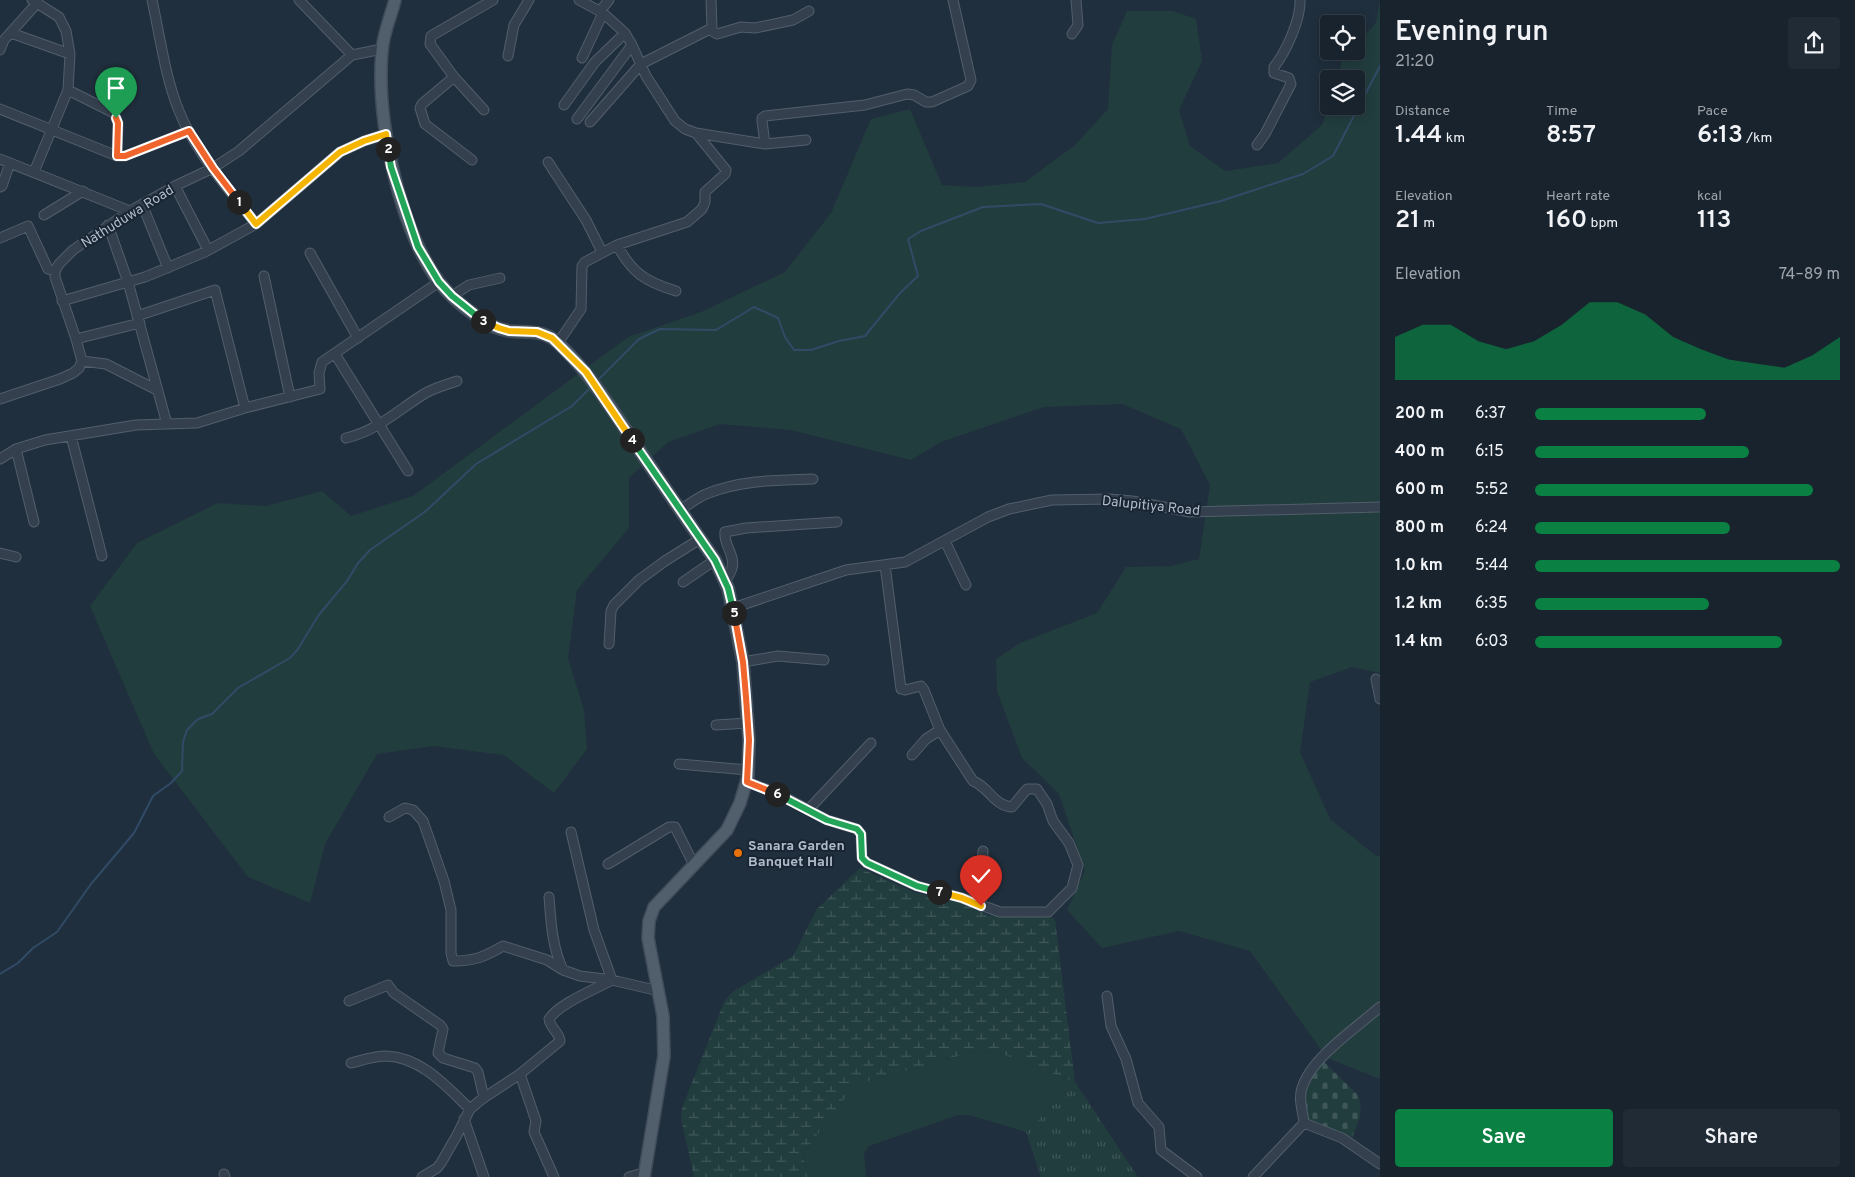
<!DOCTYPE html>
<html lang="en">
<head>
<meta charset="utf-8">
<style>
  :root { --surface:#18232e; --page:#212b36; --text:#f1f3f6; --muted:#9fa4aa; --line:#36404a; --accent:#0b8043 }
  body { margin:0; font-family:Overpass,sans-serif; background:var(--page); color:var(--text); height:100vh; display:flex; flex-direction:column; font-size:19px; white-space:nowrap }
  * { box-sizing:border-box; margin:0 }
  p { font-size:16px; color:var(--muted) }
  .icon { flex:none; width:28px; height:28px; fill:none; stroke:currentColor; stroke-width:2; stroke-linecap:round; stroke-linejoin:round }
  .map { position:relative; flex:1; overflow:hidden }
  .sheet { display:flex; flex-direction:column; background:var(--surface); width:475px }
  .sheet>* { flex:none }
  .tools { position:absolute; left:1320px; top:15px; display:grid; gap:10px }
  .tools a { display:grid; place-items:center; width:45px; height:45px; border-radius:5px; background:var(--surface); box-shadow:0 2px 12px #0003,0 0 0 1px var(--line); font-size:25px }
  .pin { position:absolute; display:grid; place-items:center; width:42px; height:42px; color:#fff; margin:-51px -21px; border-radius:50% 50% 50% 0; rotate:-45deg; box-shadow:0 0 5px #0007 }
  .pin .icon { rotate:45deg }
  .km { position:absolute; width:25px; height:25px; margin:-12px; border-radius:50%; background:#222; color:#fff; font-size:14px; line-height:25px; text-align:center }
  .round { display:grid; place-items:center; flex:none; width:52px; height:52px; border-radius:5px; background:var(--page) }
  .overview { display:flex; align-items:center; justify-content:space-between; height:85px; padding:0 15px }
  h1 { font-size:28px; font-weight:600; line-height:38px }
  .figures { display:grid; grid-template-columns:repeat(3,1fr); gap:8px; height:85px; padding:5px 15px }
  .figures div { display:grid; align-content:center }
  .figures b { font-size:25px; font-weight:600 }
  .figures small { font-size:14px; font-weight:400 }
  .figures p { font-size:14px }
  .chart { height:140px; padding:10px 15px }
  .chart p { display:flex; justify-content:space-between }
  .chart svg { width:100%; height:90px; margin-top:5px; fill:var(--accent); opacity:.7 }
  .action { display:flex; gap:10px; margin-top:auto; padding:10px 15px }
  .action a { flex:1; height:58px; border-radius:5px; background:var(--accent); color:#fff; font-size:20px; font-weight:600; line-height:58px; text-align:center }
  .action a+a { background:var(--page); color:var(--text) }
  ul { padding:0 15px; list-style:none; font-size:16px }
  li { display:grid; grid-template-columns:80px 60px 1fr; align-items:center; height:38px }
  li i { height:12px; border-radius:6px; background:var(--accent) }
  main { display:flex; flex:1; min-height:0 }
  .map>svg:first-child { display:block }
</style>
</head>
<body>
<main>
<div class="map">
<svg width="1380" height="1177" viewBox="0 0 1380 1177">
  <defs>
    <pattern id="wetland-marsh" width="20" height="14" patternUnits="userSpaceOnUse" patternTransform="scale(1.25)"><rect width="20" height="14" fill="#223d3e"/><path d="M1 5h8M5 5V1M11 12h8M15 12V8" fill="none" stroke="#405759"/></pattern>
    <pattern id="cemetery-stones" width="16" height="16" patternUnits="userSpaceOnUse" patternTransform="scale(1.25)"><rect width="16" height="16" fill="#223d3e"/><path d="M2 7V4a2 2 0 0 1 4 0v3zM10 15v-3a2 2 0 0 1 4 0v3z" fill="#405759"/></pattern>
    <pattern id="park-tufts" width="24" height="20" patternUnits="userSpaceOnUse" patternTransform="scale(1.25)"><rect width="24" height="20" fill="#223d3e"/><path d="M3 7l-1-3M5 7V3M7 7l1-3M15 17l-1-3M17 17v-4M19 17l1-3" fill="none" stroke="#405759"/></pattern>
  </defs>
  <rect width="100%" height="100%" fill="#202f3d"/>
  <path fill="#223d3e" d="M1380,0v673l-28,-6 -42,15 -10,70 30,67 45,36 5,1v223l-53,-21 -77,-107 -71,-20 -77,17 -35,-38 18,-39 -26,-77 -37,-36 -25,-67 -1,-32 24,-16 77,-30 29,-46 45,-1 28,-7 11,-74 -29,-56 -59,-25 -78,3 -103,35 -30,18 -120,-30 -71,-6 -52,18 -39,36v50l-52,62 -9,68 16,52 3,39 -33,44 -50,-38 -71,-9 -56,8 -52,90 -15,59 -62,-26 -94,-123 -64,-148 47,-63 81,-40 48,3 56,-15 29,25 62,-20 215,-159 73,-25 84,-40 46,-59 40,-94 39,-10 32,76 33,2 50,-5 50,-37 33,-36 4,-64 15,-34h46l23,8 6,42 -23,49 11,36 35,25 53,-8 44,-38 7,-21v2h27v-27h-19l5,-18 9,-10h5v-6l20,-22z
    M976,1051l21,1 78,30 -49,50 -57,-17h-11l-89,31 -5,7 2,24h-52l-10,-14 1,-12 46,-61 7,-6z"/>
  <path fill="url(#wetland-marsh)" d="M860,868l56,25 45,9 29,14 61,1 4,3 20,162 -78,-30 -21,-1 -118,33 -7,6 -46,61 -1,12 10,14h-120l-13,-58 1,-11 42,-106 8,-10 61,-36 24,-47z"/>
  <path fill="url(#cemetery-stones)" d="M1323,1061l34,33c8,16 1,29 -5,44l-14,-7 -29,-9 -4,-4 -2,-19 2,-14z"/>
  <path fill="url(#park-tufts)" d="M1075,1082l63,95h-97l-15,-45z"/>
  <g fill="none" stroke-linecap="round" stroke-linejoin="round">
    <path stroke="#314b67" stroke-width="2" d="M597,381l42,-42 21,-10 56,1 38,-23 24,11 7,19 9,13h17l28,-9 26,-5 35,-43 18,-17 -10,-37 13,-8 62,-24 58,-3 57,19 47,-4 76,-18 82,-27 30,-18 47,-90
      M0,974l18,-11 15,-15 24,-16 34,-48 43,-51 19,-37 18,-13 11,-12 1,-29 4,-12 11,-11 14,-5 26,-26 52,-30 8,-9 20,-33 29,-35 11,-18 12,-13 56,-39 50,-47 96,-58 20,-20"/>
    <g stroke="#525e6b" stroke-width="11">
      <path id="minor" d="M32,0l27,17 7,14 4,23 -2,36 -34,82
        M152,0c8,36 13,77 27,111 16,41 50,78 77,113
        M299,0l53,55
        M600,11l9,-11
        M710,30l7,4 24,-7 14,1 38,-8 16,-9
        M11,33l59,21
        M1072,34l6,-9 -2,-25
        M0,50l4,-10 34,-38
        M508,56l6,-31 15,-25
        M582,58l21,-45
        M454,77l30,33
        M68,90l46,23 4,10 -1,33
        M564,105l31,-43 30,-29
        M0,109l117,47h8l64,-25
        M577,119l55,-74
        M590,122l51,-58 71,-36 -1,-28
        M696,133l69,11 41,-4
        M765,144l-3,-23v-3l3,-2 100,-11 42,-11 7,1 12,7h6l36,-16 3,-6 -18,-80
        M1257,145l8,-11 26,-50 -2,-6 -15,-5v-6c12,-15 27,-48 26,-67
        M0,159l130,52
        M472,160l-47,-36 -5,-16 2,-4 32,-27 -24,-33 1,-8 62,-36
        M548,162l38,58 16,32
        M175,186l33,64
        M0,187l2,-1 8,-23
        M142,204l26,64
        M44,215l39,-24
        M108,225l20,57 39,142
        M0,238l28,-12 20,43 7,2
        M617,245c15,28 29,37 59,46
        M310,253l48,85
        M264,276l26,121
        M452,296l17,-11 31,-7
        M62,301l83,-24 60,-25 51,-28 84,-72 24,-11 22,-7
        M137,316l78,-26 30,118
        M76,339l64,-16
        M558,343l23,-34 1,-43 3,-4 32,-17 70,-23 15,-13 3,-7v-10l20,-18 1,-4 -30,-37 -11,-4 -10,-8 -29,-45 -14,-31 -7,-12 -22,-20 -24,-13
        M335,354l73,117
        M82,361l24,3 51,26
        M0,399l60,-20 13,-6 6,-5 3,-7 -6,-22 -21,-62v-6l4,-7 14,-14 57,-39 45,-25 38,-18 26,-17 113,-96 30,-6
        M71,436l31,120
        M346,438c31,-7 52,-28 78,-44 10,-6 22,-9 33,-13
        M16,449l18,73
        M0,459l16,-10 29,-9 91,-15 61,-2 48,-15 75,-19 -1,-16 3,-11 117,-80
        M680,510c8,-5 17,-12 26,-16 35,-14 70,-14 107,-15
        M945,541l21,44
        M0,553l16,4
        M885,565l16,124 4,1 16,-4 3,4 16,40
        M683,582l32,-22
        M724,583c3,-5 7,-10 8,-15 4,-12 -9,-24 -7,-36l21,-4 91,-6
        M733,608l113,-38 59,-8 83,-45 21,-8 43,-9 58,-1 22,2 58,11 190,-5
        M609,644l2,-33 3,-6 25,-25 26,-19 35,-22
        M743,662l35,-6 46,4
        M1376,679l4,20
        M716,725l31,-2
        M679,764l69,6
        M747,782l32,12 48,26 30,9 4,5 1,24 5,5 50,23 45,12 38,14h48l24,-24 6,-23 -9,-22 -16,-22 -6,-17 -10,-15h-10l-15,18c-18,-1 -23,-20 -39,-26l-33,-51 -14,9 -14,16
        M808,810l63,-67
        M389,817l16,-9 8,2 10,11 21,60 7,29v43l2,8c22,0 31,-4 50,-15l44,14 16,10 17,6 32,4 -18,-50 -23,-98
        M608,864l61,-37h6l19,38
        M549,897c2,25 3,50 14,73
        M981,906l2,-55
        M1107,996l4,30 15,33 12,44 21,24 2,23 36,27
        M349,1001l39,-16 6,8 46,32 3,4 -5,24 5,5 32,10 3,4 6,26
        M351,1063c12,-3 23,-7 35,-7 35,1 60,30 84,53
        M520,1074l16,47 -2,11 20,45
        M464,1119l20,58
        M1304,1123c-1,-11 -6,-24 -2,-35 9,-30 54,-60 78,-81
        M224,1174l1,3
        M422,1177l15,-9 4,-5 16,-28 13,-26 12,-10 38,-25 40,-33c0,-8 -10,-13 -11,-22 11,-16 45,-29 63,-39l47,11
        M629,1177l14,-4
        M1253,1177l51,-54 38,15 38,26"/>
    </g>
    <g stroke="#404c59" stroke-width="14">
      <path id="major" d="M395,0c-4,16 -12,34 -13,51 -6,67 17,177 57,231 10,13 23,24 36,33 9,8 22,14 34,16 19,2 34,-2 49,12 30,28 51,62 74,96 27,41 55,81 83,121l13,28 15,74 6,78 -1,36 -8,27 -13,27 -73,77 -5,14 -1,17 15,78 1,40 -20,121"/>
    </g>
    <use href="#minor" stroke="#34404d" stroke-width="9"/>
    <use href="#major" stroke="#515f6d" stroke-width="11"/>
  </g>
  <g fill="none" stroke-linecap="round" stroke-linejoin="round">
    <g stroke="#fff" stroke-width="10">
      <path id="split-1" d="M116,118l2,5 -1,33h8l64,-25 24,37 26,34"/>
    </g>
    <g stroke="#fff" stroke-width="10">
      <path id="split-2" d="M239,202l17,22 84,-72 24,-11 22,-7 2,15"/>
    </g>
    <g stroke="#fff" stroke-width="10">
      <path id="split-3" d="M388,149l3,18 27,80 21,35 13,14 31,25"/>
    </g>
    <g stroke="#fff" stroke-width="10">
      <path id="split-4" d="M483,321l16,7 10,3 28,1 15,6 34,34 46,68"/>
    </g>
    <g stroke="#fff" stroke-width="10">
      <path id="split-5" d="M632,440l83,120 13,28 6,25"/>
    </g>
    <g stroke="#fff" stroke-width="10">
      <path id="split-6" d="M734,613l9,49 3,35 3,43 -2,42 30,12"/>
    </g>
    <g stroke="#fff" stroke-width="10">
      <path id="split-7" d="M777,794l50,26 30,9 4,5 1,24 5,5 50,23 22,6"/>
    </g>
    <g stroke="#fff" stroke-width="10">
      <path id="split-8" d="M939,892l23,6 19,8"/>
    </g>
    <use href="#split-1" stroke="#f0652b" stroke-width="6"/>
    <use href="#split-2" stroke="#f5b400" stroke-width="6"/>
    <use href="#split-3" stroke="#22a559" stroke-width="6"/>
    <use href="#split-4" stroke="#f5b400" stroke-width="6"/>
    <use href="#split-5" stroke="#22a559" stroke-width="6"/>
    <use href="#split-6" stroke="#f0652b" stroke-width="6"/>
    <use href="#split-7" stroke="#22a559" stroke-width="6"/>
    <use href="#split-8" stroke="#f5b400" stroke-width="6"/>
  </g>
  <circle fill="#e8710a" stroke="#192532" stroke-width="2" cx="738" cy="853" r="5"/>
  <g text-anchor="middle" stroke-width="4" stroke-linejoin="round" paint-order="stroke">
    <g font-size="14" fill="#afbbc9" stroke="#192532">
      <text transform="translate(127 216) rotate(-32)" y="5">Nathuduwa Road</text>
      <text transform="translate(1151 505) rotate(6)" y="5">Dalupitiya Road</text>
    </g>
    <g font-size="14" font-weight="bold" fill="#afbbc9" stroke="#192532" text-anchor="start">
      <text x="748" y="850">Sanara Garden<tspan x="748" dy="16">Banquet Hall</tspan></text>
    </g>
  </g>
</svg>
<div class="tools">
<a><svg class="icon" aria-label="locate" viewBox="0 0 24 24"><circle cx="12" cy="12" r="6"/><path d="M12 2v4M12 18v4M2 12h4M18 12h4"/></svg></a>
<a><svg class="icon" aria-label="layers" viewBox="0 0 24 24"><path d="M12 4l9 5-9 5-9-5zM3 14l9 5 9-5"/></svg></a>
</div>
<div class="pin" style="left:116px;top:118px;background:#1e9e55"><svg class="icon" aria-label="arrive" viewBox="0 0 24 24"><path d="M6 21V4h12l-3 4 3 4H6"/></svg></div>
<div class="pin" style="left:981px;top:906px;background:#d93025"><svg class="icon" aria-label="check" viewBox="0 0 24 24"><path d="M5 12l5 5 9-10"/></svg></div>
<b class="km" style="left:239px;top:202px">1</b>
<b class="km" style="left:388px;top:149px">2</b>
<b class="km" style="left:483px;top:321px">3</b>
<b class="km" style="left:632px;top:440px">4</b>
<b class="km" style="left:734px;top:613px">5</b>
<b class="km" style="left:777px;top:794px">6</b>
<b class="km" style="left:939px;top:892px">7</b>
</div>
<section class="sheet">
<div class="overview"><div><h1>Evening run</h1><p>21:20</p></div><a class="round"><svg class="icon" aria-label="share" viewBox="0 0 24 24"><path d="M12 15V3M7 8l5-5 5 5M5 13v7h14v-7"/></svg></a></div>
<div class="figures">
<div><p>Distance</p><b>1.44<small> km</small></b></div>
<div><p>Time</p><b>8:57</b></div>
<div><p>Pace</p><b>6:13<small> /km</small></b></div>
</div>
<div class="figures">
<div><p>Elevation</p><b>21<small> m</small></b></div>
<div><p>Heart rate</p><b>160<small> bpm</small></b></div>
<div><p>kcal</p><b>113</b></div>
</div>
<div class="chart"><p><span>Elevation</span>74–89 m</p>
<svg viewBox="0 0 160 44" preserveAspectRatio="none"><path d="M0 44V23L10 17L20 17L30 25L40 29L50 25L60 17L70 6L80 6L90 12L100 23L110 29L120 34L130 36L140 38L150 32L160 23V44z"/></svg>
</div>
<ul>
<li><b>200 m</b>6:37<i style="width:56%"></i></li>
<li><b>400 m</b>6:15<i style="width:70%"></i></li>
<li><b>600 m</b>5:52<i style="width:91%"></i></li>
<li><b>800 m</b>6:24<i style="width:64%"></i></li>
<li><b>1.0 km</b>5:44<i style="width:100%"></i></li>
<li><b>1.2 km</b>6:35<i style="width:57%"></i></li>
<li><b>1.4 km</b>6:03<i style="width:81%"></i></li>
</ul>
<div class="action"><a>Save</a><a>Share</a></div>
</section>
</main>
</body>
</html>
